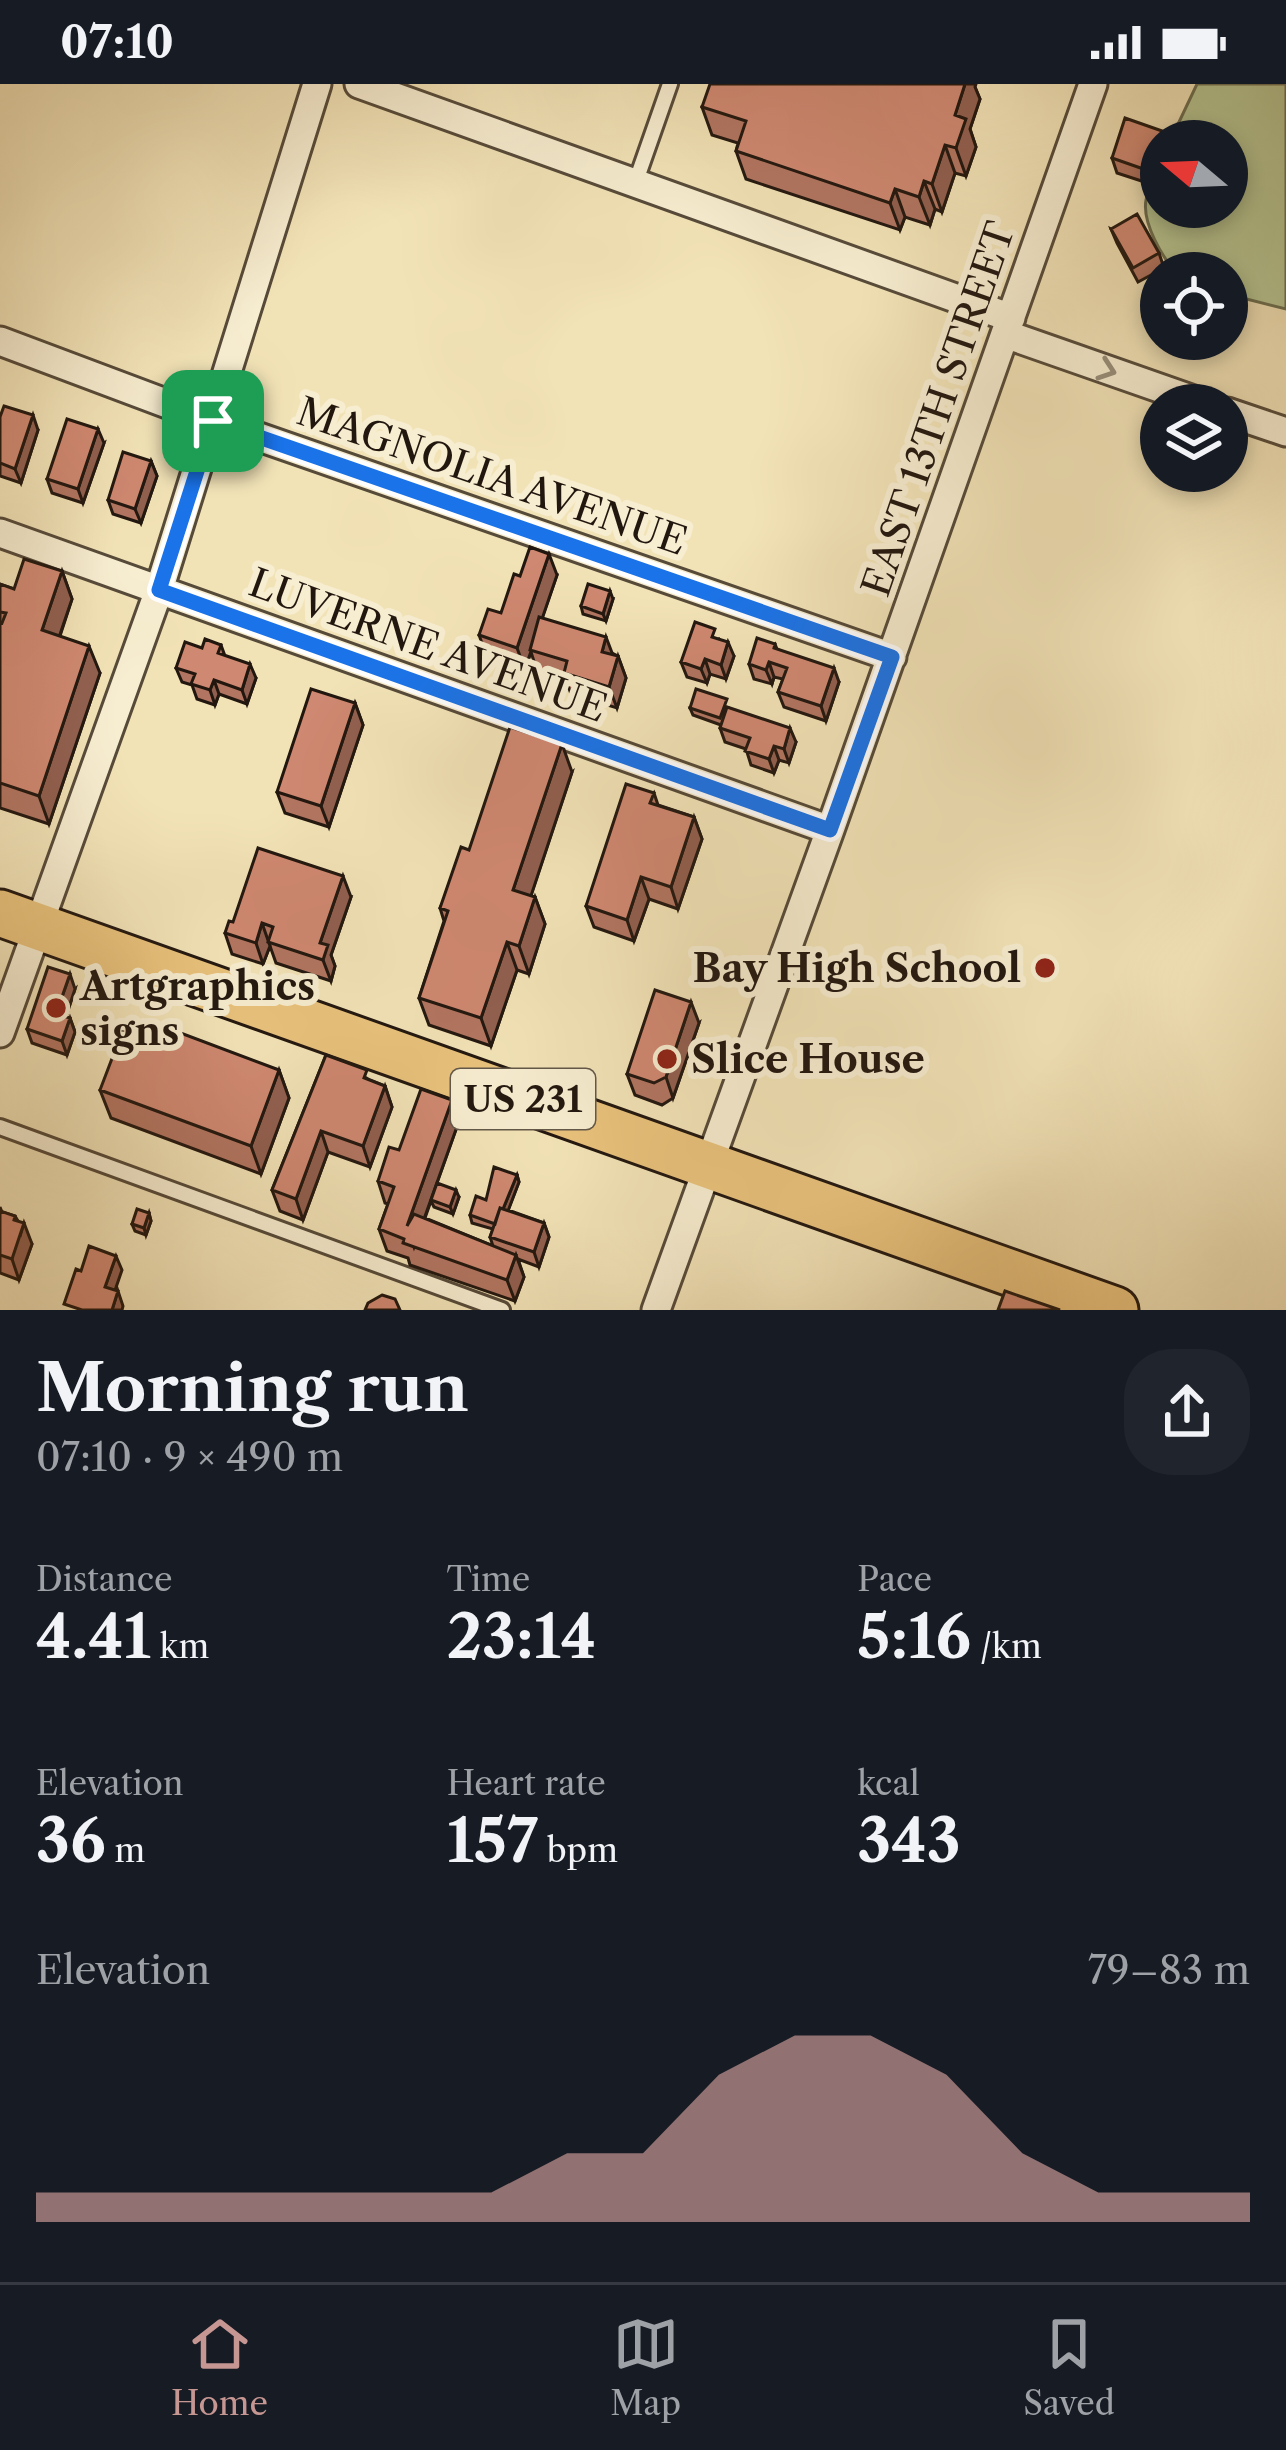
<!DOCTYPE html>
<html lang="en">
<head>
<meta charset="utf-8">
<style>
  :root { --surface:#171b24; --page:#20242c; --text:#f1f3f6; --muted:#9ea1a6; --line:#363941; --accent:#c59692 }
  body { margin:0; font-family:"Libre Caslon Text",serif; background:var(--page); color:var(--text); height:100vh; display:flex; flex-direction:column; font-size:45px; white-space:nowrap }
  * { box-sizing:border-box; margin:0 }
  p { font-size:39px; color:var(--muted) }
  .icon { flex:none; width:66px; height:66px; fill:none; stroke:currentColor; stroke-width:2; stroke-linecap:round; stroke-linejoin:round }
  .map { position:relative; height:1226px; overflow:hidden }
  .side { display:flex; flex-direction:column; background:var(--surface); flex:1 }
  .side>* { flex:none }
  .needle { width:78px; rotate:289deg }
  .fabs { position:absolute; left:1140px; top:36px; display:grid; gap:24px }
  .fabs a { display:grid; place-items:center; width:108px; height:108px; border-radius:50%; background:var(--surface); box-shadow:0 6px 18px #0003; font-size:60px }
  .pin { position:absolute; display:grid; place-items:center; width:102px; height:102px; color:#fff; margin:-51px; border-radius:24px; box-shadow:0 6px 18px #0006 }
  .round { display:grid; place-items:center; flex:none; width:126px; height:126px; border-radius:48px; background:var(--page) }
  .head { display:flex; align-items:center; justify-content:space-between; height:204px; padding:0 36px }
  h1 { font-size:66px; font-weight:700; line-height:90px }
  .stats { display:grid; grid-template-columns:repeat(3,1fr); gap:18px; height:204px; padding:12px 36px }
  .stats div { display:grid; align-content:center }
  .stats b { font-size:60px; font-weight:700 }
  .stats small { font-size:33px; font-weight:400 }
  .stats p { font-size:33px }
  .chart { height:336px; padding:24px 36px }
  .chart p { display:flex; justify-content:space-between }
  .chart svg { width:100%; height:216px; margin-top:12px; fill:var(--accent); opacity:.7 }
  .status { display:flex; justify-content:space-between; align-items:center; height:84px; padding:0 60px; background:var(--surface); direction:ltr }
  .status svg { height:33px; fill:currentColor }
  .dock { display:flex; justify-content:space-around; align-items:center; height:168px; border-top:3px solid var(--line); background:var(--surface); font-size:33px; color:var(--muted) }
  .dock a { display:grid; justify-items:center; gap:6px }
  .dock .active { color:var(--accent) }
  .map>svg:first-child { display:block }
</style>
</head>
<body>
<div class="status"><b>07:10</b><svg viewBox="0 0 49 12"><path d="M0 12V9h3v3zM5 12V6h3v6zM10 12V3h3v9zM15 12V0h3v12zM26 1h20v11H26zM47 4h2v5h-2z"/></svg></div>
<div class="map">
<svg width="1286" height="1226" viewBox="0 0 1286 1226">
  <rect width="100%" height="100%" fill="#f2e3b7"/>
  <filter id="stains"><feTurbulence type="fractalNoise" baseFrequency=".00167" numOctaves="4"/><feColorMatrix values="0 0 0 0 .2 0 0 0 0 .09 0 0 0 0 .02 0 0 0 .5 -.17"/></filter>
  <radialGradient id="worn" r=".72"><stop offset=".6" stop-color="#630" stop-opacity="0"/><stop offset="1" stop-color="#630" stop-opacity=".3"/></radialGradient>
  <path fill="#b6c592" stroke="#6c6e50" stroke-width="3" d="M1197,0h89v225l-59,-15v-21h-49c-16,-14 -36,-51 -32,-73 2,-12 10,-26 15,-38v45h66v-66h-57z"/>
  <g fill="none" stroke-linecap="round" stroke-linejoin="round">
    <g stroke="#564a39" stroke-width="20">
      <path id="service" d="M636,97l34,-97
        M0,1043l502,183"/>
    </g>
    <g stroke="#564a39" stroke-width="33">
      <path id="minor" d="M359,0l652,234
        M1005,250l203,71
        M0,257l213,80 679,236
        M1227,328l59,20
        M0,449l830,297
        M0,949l159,-443 158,-506
        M656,1226l174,-480 263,-746"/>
    </g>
    <g stroke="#22170f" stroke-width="51">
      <path id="primary" d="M0,829l1115,397"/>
    </g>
    <use href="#service" stroke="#f7edd0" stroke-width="14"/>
    <use href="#minor" stroke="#f7edd0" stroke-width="27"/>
    <use href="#primary" stroke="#e9c27c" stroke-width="45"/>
  </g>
  <path fill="#b27561" stroke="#22170f" stroke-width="3" d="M975,3l5,12 -10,30 6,18 -10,29 -11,-3 -13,39 -7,-3 -5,16 -25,-8 -5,13 -154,-51 -10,-28 2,-8 -26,-8 -10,-28z
    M1161,57v32l-4,13 -40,-13 -5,-15z
    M1111,145l48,24 5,15 -26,14 -21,-39z
    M1227,197l9,3 5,14 -6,19 -8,-3z
    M0,333l38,13 -17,53 -21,-7z
    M104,359l-21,60 -31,-10 -5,-14z
    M151,377l6,15 -16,47 -28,-9 -5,-14z
    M62,487l10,28 -12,37 40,37 -51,151 -49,-16v-224l14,5z
    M557,491l-15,43 76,38 8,22 -9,30 -46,-14 -5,-14 -29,-9 -6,-19 -6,17 -38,-12 -8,-22 22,-22 19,-37z
    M613,515l-7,22 -23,-7 -2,-8z
    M719,555l15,17 -8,23 -16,-5 -3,9 -20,-6 -6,-15z
    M775,560l2,5 62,33 -13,39 -42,-14 -6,-15 5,-13 -9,-2 -2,7 -18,-5 -5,-15z
    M221,561l4,11 31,22 -9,26 -28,-10 -4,11 -18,-6 -5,-14 -10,-3 -6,-14 26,-20z
    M355,619l8,22 -34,102 -44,-14 -8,-21z
    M690,624h39l67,34 -7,21 -10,-3 -5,13 -23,-8 -5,-16 -21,-7 -5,-14 1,-3 -28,-10z
    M572,688l-41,123 4,2 10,27 -16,50 -12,-4 -26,76 -62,-21 -10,-27 25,-77 -4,-13 29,-58z
    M654,709l4,12 36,12 8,22 -24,70 -29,-10 -15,42 -40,-14 -8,-21z
    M351,813l-20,58 4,11 -4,15 -55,-18 -6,-17 -7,18 -31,-10 -7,-21 8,-11z
    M75,905l-9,28 4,1 5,14 -8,23 -35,-12 -5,-14z
    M699,939l-26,75 -11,7 -27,-10 -8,-21z
    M165,959l114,27 10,28 -28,76 -150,-56 -11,-28z
    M326,971l44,25 15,6 7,21 -22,60 -42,-15 -25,68 -23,-9 -8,-21z
    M452,1016l7,21 -22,62 22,14 -6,17 -19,-7 -3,-6 -6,17 68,28 -3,-9 3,-8 -21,-6 -2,-8 47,-40 2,7 -11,28 36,13 5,14 -10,30 -21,-8 6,18 -9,24 -105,-36 -2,-7 -21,-7 -8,-22 9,-25 -3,-1 -7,-22 21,-31z
    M0,1123l2,5 13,4 17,28 -13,36 -19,-7z
    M149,1129l2,8 -5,14 -11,-4 -3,-7z"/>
  <path fill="#915f4f" stroke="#22170f" stroke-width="3" d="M965,0h11l-1,3 5,12 -10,30 6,18 -10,29 -10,-28 -1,-33z
    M1161,59v30l-4,13 -5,-14z
    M945,61l10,28 -13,39 -10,-28z
    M924,97l11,28 -5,16 -11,-28z
    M895,105l10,28 -5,13 -10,-27z
    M1236,200l5,14 -6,19 -6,-14z
    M33,331l5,15 -17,53 -6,-14z
    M98,345l6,14 -21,60 -5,-14z
    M151,377l6,15 -16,47 -6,-14z
    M549,470l8,21 -32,94 -8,-21z
    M62,487l10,28 -20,59 -10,-28z
    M610,507l3,8 -7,22 -3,-7z
    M606,553l8,21 -12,-6z
    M728,558l6,14 -8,23 -5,-14z
    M89,562l11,27 -51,151 -10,-28z
    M618,572l8,22 -9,30 -8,-21z
    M705,575l5,15 -3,9 -6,-14z
    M769,578l5,15 -2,7 -6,-14z
    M250,580l6,14 -9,26 -5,-14z
    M834,584l5,14 -13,39 -5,-15z
    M214,596l5,14 -4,11 -5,-15z
    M355,619l8,22 -34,102 -8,-21z
    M790,644l6,14 -7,21 -5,-14z
    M562,660l10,28 -48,145 -11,-27z
    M774,662l5,14 -5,13 -5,-14z
    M694,733l8,22 -24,70 -7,-22z
    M343,792l8,21 -20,58 4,11 -4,15 -8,-21 -3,-17z
    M641,793l8,22 -15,42 -7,-21z
    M535,813l10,27 -16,50 -10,-28z
    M262,839l8,23 -7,18 -7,-21z
    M507,858l10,28 -26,76 -10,-28z
    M70,890l5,15 -13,39 -6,-14z
    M691,918l8,21 -26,75 -7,-21z
    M70,934l5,14 -8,23 -5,-14z
    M279,986l10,28 -28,76 -10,-28z
    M385,1002l7,21 -22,60 -7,-21z
    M452,1016l7,21 -45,126 -7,-21z
    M321,1047l7,21 -25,68 -7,-21z
    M517,1091l2,7 -19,50 -3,-8z
    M456,1106l3,7 -6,17 -3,-7z
    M149,1129l2,8 -5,14 -2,-7z
    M15,1132l6,17 3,-10 8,21 -13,36 -7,-21z
    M544,1139l5,14 -10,30 -5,-15z
    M516,1171l8,22 -9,24 -8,-21z
    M116,1172l6,14 -11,32 -6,-15z
    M118,1207l5,15 -1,4h-10z"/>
  <path fill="#cf8871" stroke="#22170f" stroke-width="3" d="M710,0h255l-10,31 11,4 -10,29 -11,-3 -13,39 -8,-3 -5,16 -24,-8 -5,14 -154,-52 10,-30 -44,-14z
    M1125,34l40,14 -13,40 -40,-14z
    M1137,130l22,39 -26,15 -22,-39z
    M1227,197l9,3 -7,19 -2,-1z
    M4,322l29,9 -18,54 -15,-6v-46z
    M67,335l31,10 -20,60 -31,-10z
    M123,368l28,9 -16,48 -27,-9z
    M530,463l19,7 -32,94 -38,-13 9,-26 13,4 13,-39 6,2z
    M24,475l38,12 -20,59 47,16 -50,150 -39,-13v-161l2,1 4,-10 -6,-1v-28l14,5z
    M588,500l22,7 -7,23 -22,-8z
    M539,533l67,20 -4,15 16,4 -9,31 -45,-14 3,-12 -37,-11z
    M695,538l20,7 -3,8 16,5 -7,23 -16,-6 -4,10 -20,-7z
    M757,554l18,6 -1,4 60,20 -13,38 -43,-14 9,-24 -18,-6 -3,8 -17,-6z
    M205,555l16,6 -3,8 32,11 -8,26 -28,-10 -4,10 -19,-6 4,-10 -19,-6 9,-26 17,6z
    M311,605l44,14 -34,103 -44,-14z
    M696,605l31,10 -7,19 -30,-10z
    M727,623l63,21 -6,21 -10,-3 -5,13 -24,-8 5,-13 -30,-10z
    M510,643l52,17 -49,146 22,7 -16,49 -12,-4 -26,76 -62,-20 29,-87 -8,-3 21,-61 8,3z
    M626,700l28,9 -4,10 44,14 -23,70 -30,-10 -14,43 -41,-14z
    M258,764l85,28 -23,67 8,2 -5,15 -55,-18 5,-15 -11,-4 -6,20 -31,-10 4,-12 4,1z
    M48,883l22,7 -14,40 14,4 -8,23 -35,-12z
    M655,906l36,12 -25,75 -12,6 -27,-9z
    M124,943l41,16 5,-14 109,41 -28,76 -151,-56z
    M326,971l41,15 -3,8 21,8 -22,60 -42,-15 -25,68 -24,-9z
    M421,1005l31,11 -45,126 7,-12 102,41 -9,25 -104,-37 1,-4 -25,-10 15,-42 -16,-6 11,-34 10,3z
    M494,1083l23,8 -14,34 -3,-1 -5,16 -25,-9 6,-19 10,4z
    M437,1099l19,7 -6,17 -19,-7z
    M500,1124l44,15 -10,29 -44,-15z
    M137,1125l12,4 -5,15 -12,-4z
    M0,1127l15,5 -1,4 10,3 -12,36 -12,-4z
    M89,1162l27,10 -11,31 13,4 -6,19h-30l-18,-6 12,-35 5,2z
    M1005,1207l55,19h-62z
    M382,1211l13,4 5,11h-35l3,-7z"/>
  <defs><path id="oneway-chevron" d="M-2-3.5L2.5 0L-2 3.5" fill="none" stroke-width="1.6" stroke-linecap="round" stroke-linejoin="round" transform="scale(3)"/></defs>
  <use stroke="#978d79" href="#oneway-chevron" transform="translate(1107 286) rotate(19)"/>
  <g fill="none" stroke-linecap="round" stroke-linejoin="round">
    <g stroke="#fff" stroke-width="24">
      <path id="route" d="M213,337l679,236 -62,173 -671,-240z"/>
    </g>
    <use href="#route" stroke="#1a73e8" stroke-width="15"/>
  </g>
  <g fill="#8f2418" stroke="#f7edd0" stroke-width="4.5">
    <circle cx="1045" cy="884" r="12"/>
    <circle cx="56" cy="924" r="12"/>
    <circle cx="667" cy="975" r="12"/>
  </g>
  <g text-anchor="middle" stroke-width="12" stroke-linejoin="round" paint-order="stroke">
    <rect fill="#f7edd0" stroke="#625749" stroke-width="3" x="451" y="985" width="144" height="60" rx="9"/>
    <g font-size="36" font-weight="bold" fill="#22170f">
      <text x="523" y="1028">US 231</text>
    </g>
    <g font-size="39" fill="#22170f" stroke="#f7edd0">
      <text transform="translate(938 325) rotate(-71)" y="14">EAST 13TH STREET</text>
      <text transform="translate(492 392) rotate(19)" y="14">MAGNOLIA AVENUE</text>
      <text transform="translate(428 561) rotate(20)" y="14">LUVERNE AVENUE</text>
    </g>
    <g font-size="39" font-weight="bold" fill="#22170f" stroke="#f7edd0" text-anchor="start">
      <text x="1021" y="898" text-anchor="end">Bay High School</text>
      <text x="80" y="916">Artgraphics<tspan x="80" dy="45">signs</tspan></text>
      <text x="691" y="989">Slice House</text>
    </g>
  </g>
  <rect width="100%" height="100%" filter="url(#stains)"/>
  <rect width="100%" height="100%" fill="url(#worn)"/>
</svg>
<div class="fabs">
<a><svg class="needle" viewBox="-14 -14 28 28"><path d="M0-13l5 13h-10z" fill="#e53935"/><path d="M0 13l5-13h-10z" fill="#9ea1a6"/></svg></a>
<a><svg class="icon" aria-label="locate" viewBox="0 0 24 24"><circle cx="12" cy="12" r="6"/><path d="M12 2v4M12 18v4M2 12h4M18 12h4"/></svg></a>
<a><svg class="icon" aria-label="layers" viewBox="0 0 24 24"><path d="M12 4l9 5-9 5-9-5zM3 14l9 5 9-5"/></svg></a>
</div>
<div class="pin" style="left:213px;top:337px;background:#1e9e55"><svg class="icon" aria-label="arrive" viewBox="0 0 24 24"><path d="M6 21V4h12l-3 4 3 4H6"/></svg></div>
</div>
<section class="side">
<div class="head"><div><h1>Morning run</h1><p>07:10 · 9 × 490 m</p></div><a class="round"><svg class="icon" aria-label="share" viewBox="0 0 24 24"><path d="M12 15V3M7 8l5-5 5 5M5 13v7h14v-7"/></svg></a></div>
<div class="stats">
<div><p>Distance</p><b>4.41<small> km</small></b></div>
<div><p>Time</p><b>23:14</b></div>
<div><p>Pace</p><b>5:16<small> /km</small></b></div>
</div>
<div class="stats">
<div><p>Elevation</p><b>36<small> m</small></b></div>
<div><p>Heart rate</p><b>157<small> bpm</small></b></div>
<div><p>kcal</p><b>343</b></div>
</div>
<div class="chart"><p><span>Elevation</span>79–83 m</p>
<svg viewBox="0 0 160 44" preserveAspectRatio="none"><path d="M0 44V38L10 38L20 38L30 38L40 38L50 38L60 38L70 30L80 30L90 14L100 6L110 6L120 14L130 30L140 38L150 38L160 38V44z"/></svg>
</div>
</section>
<nav class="dock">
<a class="active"><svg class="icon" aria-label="home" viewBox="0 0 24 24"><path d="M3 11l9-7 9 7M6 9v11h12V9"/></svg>Home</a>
<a><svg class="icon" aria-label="map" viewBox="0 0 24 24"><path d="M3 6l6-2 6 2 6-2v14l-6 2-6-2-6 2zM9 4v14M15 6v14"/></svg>Map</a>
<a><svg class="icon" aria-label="saved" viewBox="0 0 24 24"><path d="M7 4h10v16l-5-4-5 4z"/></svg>Saved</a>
</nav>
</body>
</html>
